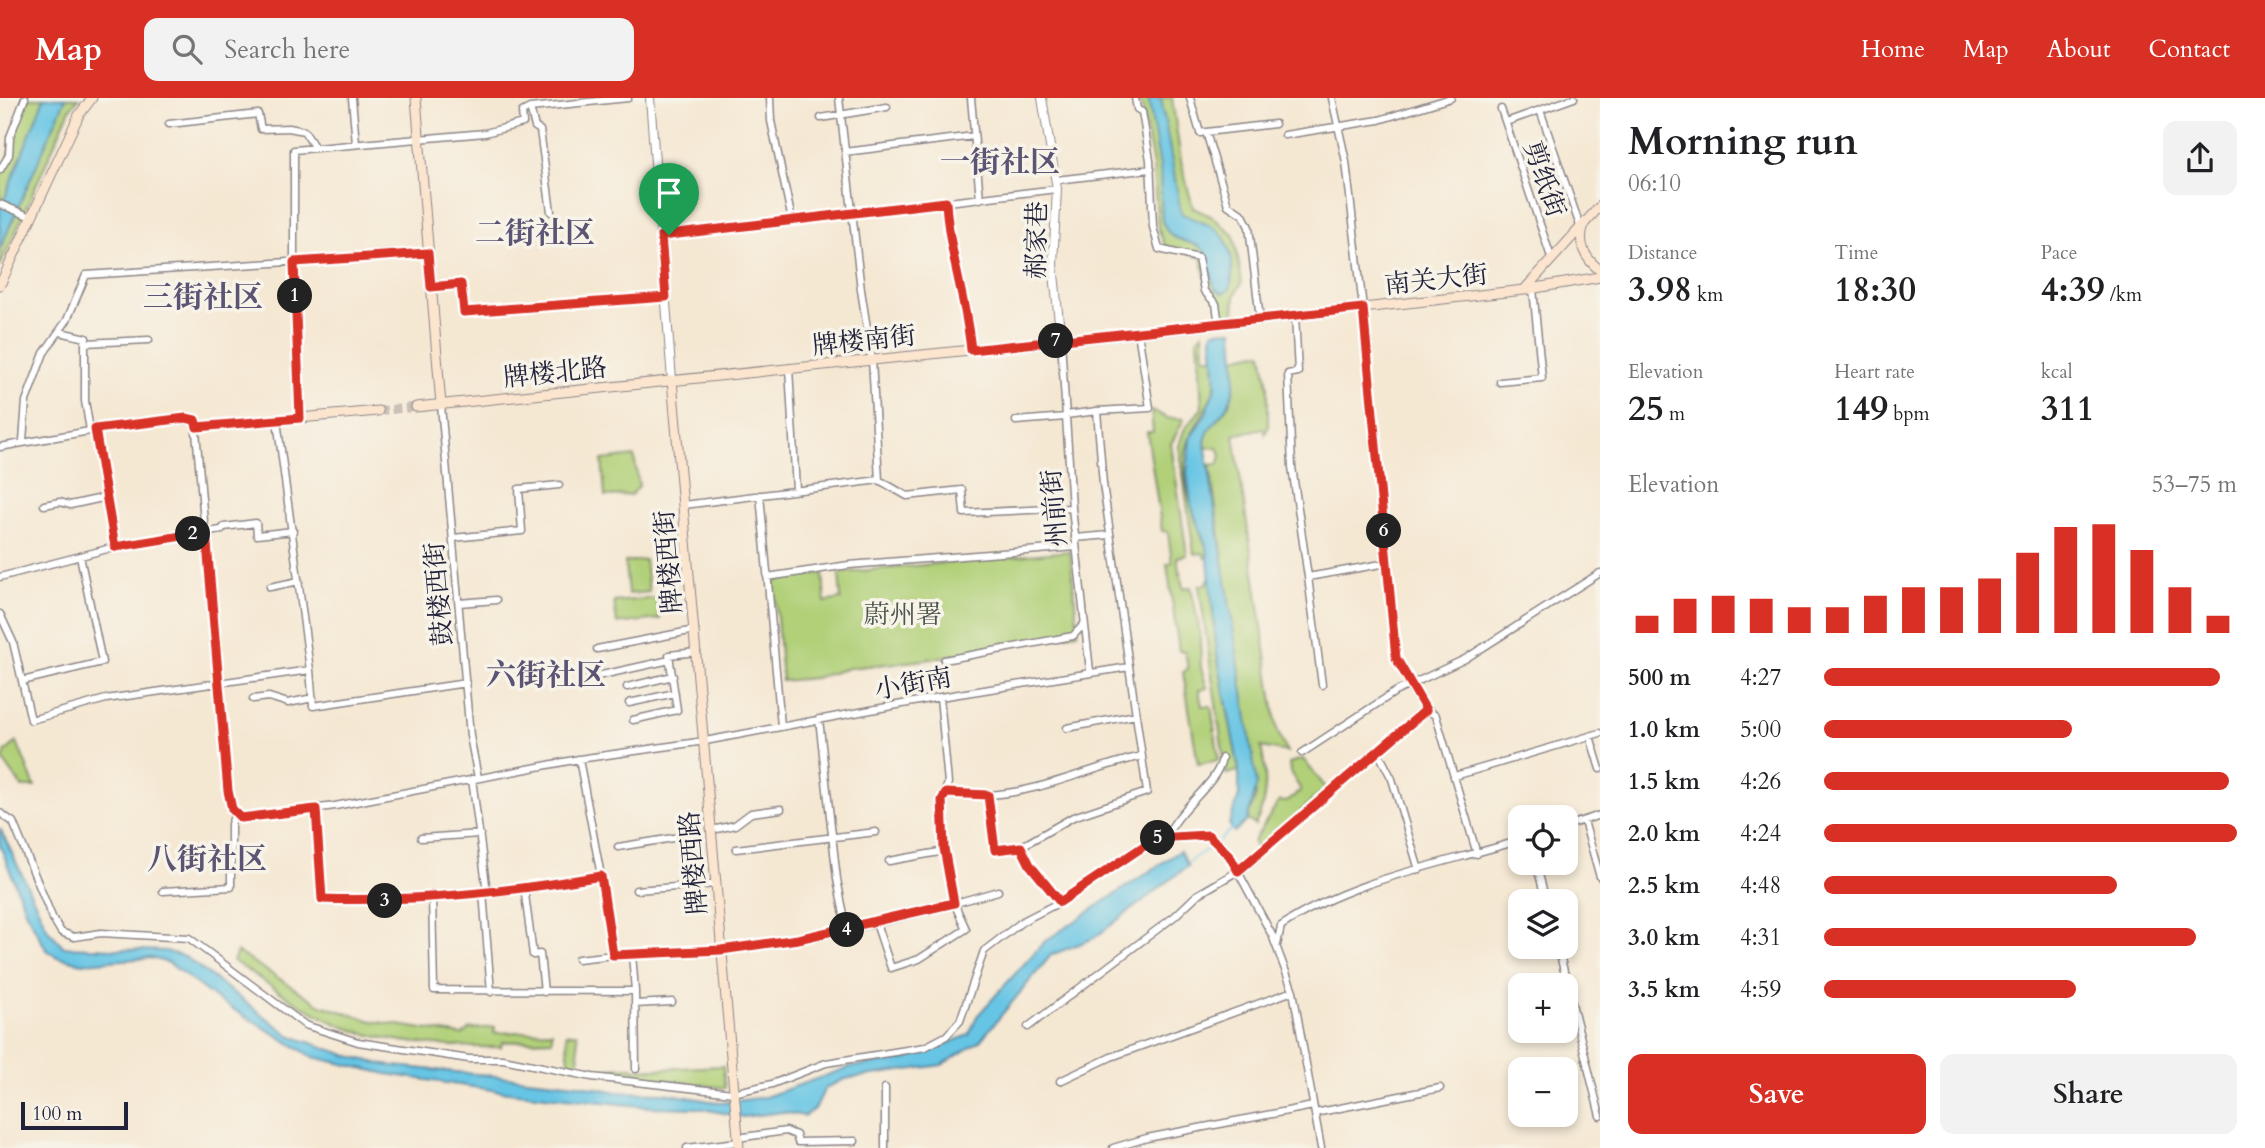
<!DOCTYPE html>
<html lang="en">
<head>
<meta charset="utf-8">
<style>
  :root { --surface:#fff; --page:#f2f2f2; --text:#202124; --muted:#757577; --accent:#d93025 }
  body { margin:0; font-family:Cardo,"Noto Serif SC",serif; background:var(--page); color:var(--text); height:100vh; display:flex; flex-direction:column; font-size:26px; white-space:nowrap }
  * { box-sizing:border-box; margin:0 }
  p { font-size:23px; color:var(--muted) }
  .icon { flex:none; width:38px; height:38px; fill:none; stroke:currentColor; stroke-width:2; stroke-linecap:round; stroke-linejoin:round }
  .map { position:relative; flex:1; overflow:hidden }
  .panel { display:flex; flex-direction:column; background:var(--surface); width:665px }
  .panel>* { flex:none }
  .fabs { position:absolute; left:1508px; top:707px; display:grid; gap:14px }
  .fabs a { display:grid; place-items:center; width:70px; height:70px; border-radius:14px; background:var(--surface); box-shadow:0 4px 10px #0003; font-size:35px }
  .scale { position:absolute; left:21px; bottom:18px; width:107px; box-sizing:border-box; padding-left:7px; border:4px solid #22223b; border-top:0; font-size:19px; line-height:24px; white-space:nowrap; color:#22223b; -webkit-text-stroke:5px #f7f3e8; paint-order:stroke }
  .pin { position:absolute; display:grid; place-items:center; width:60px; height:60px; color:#fff; margin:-72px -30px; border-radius:50% 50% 50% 0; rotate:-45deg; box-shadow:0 0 7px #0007 }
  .pin .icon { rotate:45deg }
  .km { position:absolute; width:35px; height:35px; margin:-18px; border-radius:50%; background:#222; color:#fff; font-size:19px; line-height:35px; text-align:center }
  .round { display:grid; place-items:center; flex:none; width:74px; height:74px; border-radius:14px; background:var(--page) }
  .head { display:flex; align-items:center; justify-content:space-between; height:119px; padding:0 28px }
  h1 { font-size:38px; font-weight:700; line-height:52px }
  .figures { display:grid; grid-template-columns:repeat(3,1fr); gap:10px; height:119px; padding:7px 28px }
  .figures div { display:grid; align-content:center }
  .figures b { font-size:35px; font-weight:700 }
  .figures small { font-size:19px; font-weight:400 }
  .figures p { font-size:19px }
  .chart { height:196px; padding:14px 28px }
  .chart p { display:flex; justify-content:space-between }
  .chart svg { width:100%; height:126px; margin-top:7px; stroke:var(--accent); stroke-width:6 }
  .primary-button { display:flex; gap:14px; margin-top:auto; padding:14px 28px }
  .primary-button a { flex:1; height:80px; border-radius:14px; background:var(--accent); color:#fff; font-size:28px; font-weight:700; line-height:80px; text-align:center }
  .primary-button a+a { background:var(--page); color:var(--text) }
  ul { padding:0 28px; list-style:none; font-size:23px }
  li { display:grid; grid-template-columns:112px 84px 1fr; align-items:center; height:52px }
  li i { height:18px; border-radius:9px; background:var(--accent) }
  header { display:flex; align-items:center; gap:42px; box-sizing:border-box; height:98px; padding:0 35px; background:var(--accent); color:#fff }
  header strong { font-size:33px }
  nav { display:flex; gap:38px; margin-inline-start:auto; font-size:24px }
  .search { width:490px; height:63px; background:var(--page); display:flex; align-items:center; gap:18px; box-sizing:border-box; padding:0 24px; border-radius:14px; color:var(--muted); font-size:26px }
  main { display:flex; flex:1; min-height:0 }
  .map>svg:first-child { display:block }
</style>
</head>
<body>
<header>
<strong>Map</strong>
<div class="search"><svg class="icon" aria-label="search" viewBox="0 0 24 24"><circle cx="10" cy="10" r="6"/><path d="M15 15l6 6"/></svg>Search here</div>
<nav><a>Home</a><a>Map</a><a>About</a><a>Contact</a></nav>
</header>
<main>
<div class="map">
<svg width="1600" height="1050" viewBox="0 0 1600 1050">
  <rect width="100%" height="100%" fill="#f7f3e8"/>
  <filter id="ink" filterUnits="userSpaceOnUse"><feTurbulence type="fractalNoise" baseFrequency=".0143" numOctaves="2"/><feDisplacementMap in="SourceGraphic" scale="14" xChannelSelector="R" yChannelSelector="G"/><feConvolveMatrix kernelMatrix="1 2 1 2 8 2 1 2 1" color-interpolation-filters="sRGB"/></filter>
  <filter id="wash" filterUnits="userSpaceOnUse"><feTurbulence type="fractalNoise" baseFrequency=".00686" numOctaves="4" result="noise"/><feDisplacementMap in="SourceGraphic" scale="28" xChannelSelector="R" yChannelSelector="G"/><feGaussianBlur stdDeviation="1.57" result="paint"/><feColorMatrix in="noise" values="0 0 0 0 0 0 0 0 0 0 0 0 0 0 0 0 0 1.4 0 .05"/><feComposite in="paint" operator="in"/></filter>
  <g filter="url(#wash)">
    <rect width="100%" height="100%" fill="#f5e8d3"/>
    <path fill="#b1d078" stroke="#6a795a" stroke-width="2" d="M29,0h50l-9,11 -70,158v-91l8,-15 5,-25z
      M1137,0h35l9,63 12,47 20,9 21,19 8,46 -7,13 -1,20 -14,2 -2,-17 -10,-8 -6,-34 -37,-12 -7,-18 -5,-62 -11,-60z
      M1203,235l1,24h10c8,38 -10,49 -24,81 -14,33 4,80 17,111l1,8 -3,1 -2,-5 -9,1 -15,-108 5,-16 18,-22 -4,-70z
      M1262,254l6,34v42l-3,6 -2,-6 -29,7 43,295 10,22 -26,-5c6,27 7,53 -6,78l-8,-6 9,-23 -46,-331 9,-1 2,-10 -4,-7 -11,1c-5,-20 14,-28 23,-44 7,-14 5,-31 5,-46z
      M1151,312l16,8 17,1 -13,25 16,111 -10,2 6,31 8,-1 9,46 1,35 6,20 -8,2 3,16h9l8,54 -21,4 -15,-92 5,-3 -3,-18h-6l-12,-87 5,-1 -4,-31 -6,-1 -15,-99h6z
      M634,358l5,30 -8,9 -26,1 -3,-36z
      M1070,453l8,82 -154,27 -75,8 -34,10 -33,3 -8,-100 49,-8 2,29 16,-3 -2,-26z
      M645,462l4,32 -21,2 -3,-32z
      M1210,479l7,77 22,117 -13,3 -27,-188 7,-2z
      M656,500l4,21 -43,5 -3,-22z
      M17,644l18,45h-13l-19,-27 3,-9z
      M1303,661l23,29 -68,62 -5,-8 26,-41 7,1 15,-12 -11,-18 -1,-9z
      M237,854l84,53 51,16 90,14 8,-6 25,-2 -1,6 58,-2v9l-50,2 -1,5c-47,1 -124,-4 -166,-24 -36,-16 -69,-41 -102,-62z
      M577,935l2,32 -10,-4 -3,-27z
      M723,968l2,22 -117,-16v-4l25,-1 1,3z"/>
    <path fill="#66c5e4" stroke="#447490" stroke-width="2" d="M44,0h22l-66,151v-39z
      M1148,0h13l20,115c10,6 21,8 31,14 21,11 23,42 18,62l-7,4 -8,-4 -9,-36 -7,-7 -23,-8 -8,-6 -6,-11 -2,-54z
      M1233,232c1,24 7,56 -6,76 -8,13 -20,21 -22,37l52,341 -10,37 -13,11 -5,-8 10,-28v-27l-22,-115 -10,-105 -16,-44 -4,-32 3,-35 16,-25 10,-28 -4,-48 2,-6z
      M0,730l48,102 16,17 102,4 19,6 106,79 55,19 39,10 192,19 40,8 48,1 56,10 44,-6 85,-30 57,-8 62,-24 8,-19 67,-74 136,-91 8,15 -94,72 -43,17 -71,86 -38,24 -97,14 -20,9 -10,21 -11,7 -22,-4 -39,5 -45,-9 -48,-1 -151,-16 -112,-17 -74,-17 -97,-58 -47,-36 -18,-5 -69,5 -25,-6 -11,-8 -20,-37 -26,-67z"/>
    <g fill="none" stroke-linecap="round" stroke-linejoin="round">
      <path stroke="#66c5e4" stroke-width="2" d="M1219,742l14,-12
        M1188,764l27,-18"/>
    </g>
  </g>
  <g filter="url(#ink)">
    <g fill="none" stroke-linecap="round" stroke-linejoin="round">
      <path stroke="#cbc0b5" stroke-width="6" stroke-dasharray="6 3" stroke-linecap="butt" d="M692,737l11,-1"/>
      <path stroke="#cbc0b5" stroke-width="9" stroke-dasharray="9 4.5" stroke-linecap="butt" d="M378,313l38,-4"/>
      <g stroke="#8c8587" stroke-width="9">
        <path id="minor" d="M352,0l4,46
          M770,0l1,23 21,99
          M839,0l22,192 11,70 7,120
          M971,0l9,101
          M1135,0l2,11 5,3 8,48 3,67 6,22 39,9 6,33 12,13 3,20
          M1190,0l10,35 6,-1 22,73 15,10 6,12 11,92
          M1332,0l14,64 17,146 33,350c11,21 19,46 40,58l41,138
          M530,10l5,19 5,3 11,82
          M1501,11l51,151
          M1540,12l40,116
          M821,20l66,-11
          M1506,24l68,-24
          M169,26l89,-10 3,15 28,-1 15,3 11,17
          M1206,34l69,-8
          M1285,37l94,-15 72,-22
          M845,54l129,-16
          M0,72l9,-15 1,-18 15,-39
          M1056,82l95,-11
          M946,104c3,51 20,97 25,148
          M0,106l31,13
          M661,138l396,-47
          M431,189l30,-3 3,28 202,-15
          M1295,217l3,57 -10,2 4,93 16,110 79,-14
          M60,234l26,6 -1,5
          M1061,243l11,167 18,163
          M789,270l7,122
          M1500,284l42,-4 -9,-89
          M441,307l29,331 8,42
          M1097,313l53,-3 -12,-76
          M300,320l-6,-156v-112l191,-17 38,-10 -1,-11 8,-4 98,-10
          M1016,323l50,-4
          M95,331l20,118
          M90,332l-5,-29v-58l64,-3
          M23,343l3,-40 18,-48 23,-33 19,-45 342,-22
          M0,349l140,-25 55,-2 33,371 4,18 9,9 94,-12 244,-47 126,-18 235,-44 189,-30
          M760,397l21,231
          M44,407l16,-3 10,3 37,-8
          M684,407l195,-25 28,16 55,-6 2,23 108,-5
          M453,440l69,-7 -3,-42 40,-4
          M1075,440l35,-3
          M0,479l115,-30 106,-17 3,-3 32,-4 1,12 36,-4
          M767,479l82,-12 227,-18
          M1308,479l14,108
          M270,489l29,-6
          M459,505l37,-3
          M0,516l13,28 18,78 75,-21 204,-29 -33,-250
          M597,551l98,-19
          M944,562l129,-24 11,-12
          M310,572l3,36 153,-23
          M588,580l82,-18
          M22,583l80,-19 -22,-106
          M627,589l46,-11
          M253,601l16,-2 19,6 25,-5
          M629,605l46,-10
          M819,621l18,160 10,51
          M633,622l44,-10 -8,-55 28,-3
          M1067,630l69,-13
          M1590,638l10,33
          M1377,652l15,29 27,91
          M1302,655l93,-61 70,-33 135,-86
          M579,661l22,117
          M1455,678l145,-43
          M472,681l15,113
          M946,695l42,2 7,55 22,-1 56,-32 74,-25 -44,-308 -6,-73 -31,4
          M988,697c54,-3 101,-27 154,-39
          M316,711l6,90c92,3 187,-6 279,-23l12,79c36,-2 72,-2 108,-5 93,-9 187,-33 277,-59
          M0,715l13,9 39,95 9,15 13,5 27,-4 88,5 116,87 53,17 111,17h34l89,18 141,16 39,-9 54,-21 99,-16 21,-11 14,-15 24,-70 39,-30 37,-19 112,-75c13,-23 46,-45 50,-69
          M1584,723l16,56
          M1566,728l34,-11
          M712,732l23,-5 16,-12 30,-4
          M421,740l59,-4
          M1158,740l50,-3 21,20 43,80 21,56 28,157
          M618,749l74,-12
          M1021,749l9,18 30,37
          M736,751l140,-17
          M889,763l56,-10
          M1536,765l10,38
          M524,789l9,68 7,-1 4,38
          M636,792l80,-6
          M163,793l68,-4v-63l5,-12
          M483,794l8,100
          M432,797l2,95 201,1 -3,-37
          M876,825l15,45 28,-9 47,-30 -12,-26 -9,-55 -3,-48 6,-17 -8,-86
          M1277,847l4,-19c71,-47 159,-61 240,-86
          M1558,849l42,169
          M578,861l35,-4
          M635,893l1,78
          M635,906l37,-2
          M1028,929l147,-111 22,-21 41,-24 188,-161
          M1060,983l51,-24 182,-66
          M885,990v60
          M1315,1015l125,-25
          M737,1040l49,-7 10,4 2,7 57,-1
          M687,1050l51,-6
          M1113,1050l34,-10 166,-32"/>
      </g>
      <g stroke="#8c8587" stroke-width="10">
        <path id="tertiary" d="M650,0l22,282
          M1042,0l15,91 -4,75 8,77"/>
      </g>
      <g stroke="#8c8587" stroke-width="11">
        <path id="secondary" d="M416,0l25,307
          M1584,127c-7,18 1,34 16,45
          M0,187l79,-170 13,-17
          M1525,191l75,-83
          M672,282l67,768
          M416,309l749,-77 359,-40 76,-13
          M197,329l181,-16"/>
      </g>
      <use href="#minor" stroke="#fff" stroke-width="6"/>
      <use href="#tertiary" stroke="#fff" stroke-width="8"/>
      <use href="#secondary" stroke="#fce5cf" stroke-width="9"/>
    </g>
  </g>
  <g fill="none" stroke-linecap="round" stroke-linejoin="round" filter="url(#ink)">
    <g stroke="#fff" stroke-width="14">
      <path id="route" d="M946,104c3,51 20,97 25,148l392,-42 33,350 30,52 -188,161 -9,-16 -21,-20 -52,3 -96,64 -30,-37 -9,-18 -26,3 -7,-55 -42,-2 -4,7 2,48 10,55 -156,36 -77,11 -108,5 -12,-79c-92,16 -186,26 -279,23l-6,-90 -75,9 -9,-9 -4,-18 -22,-259 -91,15 -20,-118 91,-11 9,2 2,7 103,-9 -6,-156 134,-9 3,34 30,-3 3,28 202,-15 -5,-61z"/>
    </g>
    <use href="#route" stroke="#d93025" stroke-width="9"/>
  </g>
  <g text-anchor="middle" stroke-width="7" stroke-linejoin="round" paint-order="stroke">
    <g font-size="26" fill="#22223b" stroke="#f7f3e8">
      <text transform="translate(1545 81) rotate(71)" y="9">剪纸街</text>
      <text transform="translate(1036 142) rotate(-89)" y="9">郝家巷</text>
      <text transform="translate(1436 181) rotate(-6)" y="9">南关大街</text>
      <text transform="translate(864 242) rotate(-6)" y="9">牌楼南街</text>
      <text transform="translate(555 274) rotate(-6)" y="9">牌楼北路</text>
      <text transform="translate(1054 410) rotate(-95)" y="9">州前街</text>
      <text transform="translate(668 464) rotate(-95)" y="9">牌楼西街</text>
      <text transform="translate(438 496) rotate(-95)" y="9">鼓楼西街</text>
      <text transform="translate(913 585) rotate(-10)" y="9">小街南</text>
      <text transform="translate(693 765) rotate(-95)" y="9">牌楼西路</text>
    </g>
    <g font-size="26" fill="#4d564d" stroke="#f7f3e8">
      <text x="903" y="525">蔚州署</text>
    </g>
    <g font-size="30" font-weight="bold" fill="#5c5474" stroke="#f7f3e8">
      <text x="1000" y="74">一街社区</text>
      <text x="535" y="145">二街社区</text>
      <text x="203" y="209">三街社区</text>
      <text x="546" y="587">六街社区</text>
      <text x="207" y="771">八街社区</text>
    </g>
  </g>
</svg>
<div class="fabs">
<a><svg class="icon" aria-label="locate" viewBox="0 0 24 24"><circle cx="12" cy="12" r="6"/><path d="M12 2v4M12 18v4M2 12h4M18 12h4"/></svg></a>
<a><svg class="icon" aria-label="layers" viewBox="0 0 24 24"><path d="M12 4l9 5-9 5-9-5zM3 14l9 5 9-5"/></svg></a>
<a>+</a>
<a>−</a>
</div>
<div class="scale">100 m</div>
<div class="pin" style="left:669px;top:137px;background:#1e9e55"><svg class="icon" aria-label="arrive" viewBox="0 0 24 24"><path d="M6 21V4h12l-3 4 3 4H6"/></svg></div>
<b class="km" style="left:295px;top:198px">1</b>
<b class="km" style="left:193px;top:436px">2</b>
<b class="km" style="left:385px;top:803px">3</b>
<b class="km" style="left:847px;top:832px">4</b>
<b class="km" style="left:1158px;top:740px">5</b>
<b class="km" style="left:1384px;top:433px">6</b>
<b class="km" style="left:1056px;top:243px">7</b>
</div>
<section class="panel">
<div class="head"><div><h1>Morning run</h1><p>06:10</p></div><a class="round"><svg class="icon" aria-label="share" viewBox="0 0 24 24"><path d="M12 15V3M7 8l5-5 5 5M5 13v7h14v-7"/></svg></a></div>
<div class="figures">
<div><p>Distance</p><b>3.98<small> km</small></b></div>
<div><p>Time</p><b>18:30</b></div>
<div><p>Pace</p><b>4:39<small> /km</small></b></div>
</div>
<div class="figures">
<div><p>Elevation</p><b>25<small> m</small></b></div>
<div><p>Heart rate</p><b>149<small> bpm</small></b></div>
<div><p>kcal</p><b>311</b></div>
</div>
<div class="chart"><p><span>Elevation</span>53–75 m</p>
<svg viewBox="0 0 160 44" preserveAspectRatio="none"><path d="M5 44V38M15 44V32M25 44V31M35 44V32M45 44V35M55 44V35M65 44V31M75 44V28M85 44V28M95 44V25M105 44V16M115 44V7M125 44V6M135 44V15M145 44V28M155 44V38"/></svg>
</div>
<ul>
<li><b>500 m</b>4:27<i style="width:96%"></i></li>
<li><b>1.0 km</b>5:00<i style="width:60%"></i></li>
<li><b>1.5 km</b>4:26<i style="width:98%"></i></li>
<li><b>2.0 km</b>4:24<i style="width:100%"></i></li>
<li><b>2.5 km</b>4:48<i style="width:71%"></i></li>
<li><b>3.0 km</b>4:31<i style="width:90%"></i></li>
<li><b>3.5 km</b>4:59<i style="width:61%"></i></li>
</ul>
<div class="primary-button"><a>Save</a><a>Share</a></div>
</section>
</main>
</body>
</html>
